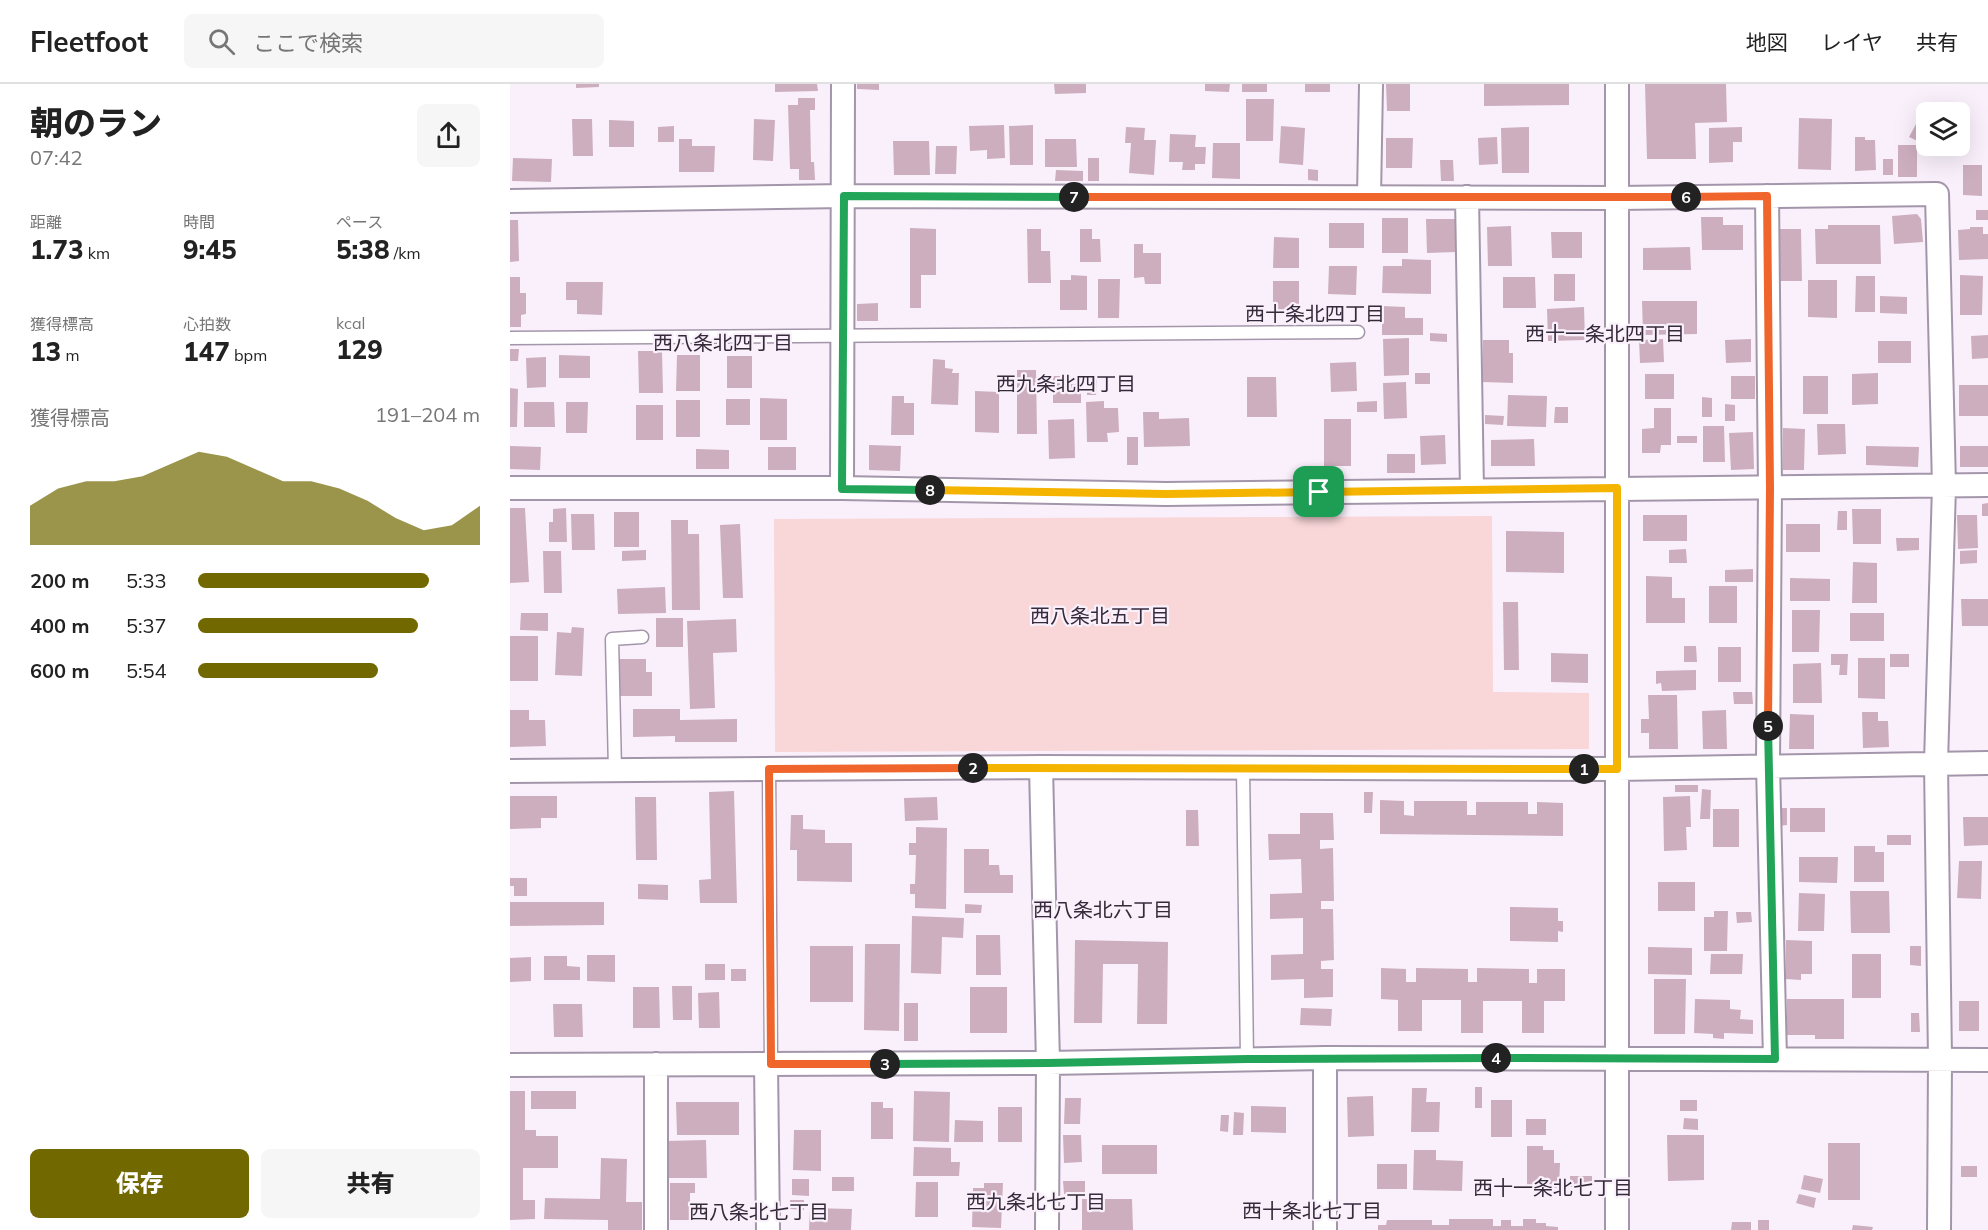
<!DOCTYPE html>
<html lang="ja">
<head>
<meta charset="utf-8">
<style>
  :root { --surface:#fff; --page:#f6f6f6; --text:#222; --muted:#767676; --line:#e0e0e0; --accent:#726800 }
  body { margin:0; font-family:Mulish,"Noto Sans JP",sans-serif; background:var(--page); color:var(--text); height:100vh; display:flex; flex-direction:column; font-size:22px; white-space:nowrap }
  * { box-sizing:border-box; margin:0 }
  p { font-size:20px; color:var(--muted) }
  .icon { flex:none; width:33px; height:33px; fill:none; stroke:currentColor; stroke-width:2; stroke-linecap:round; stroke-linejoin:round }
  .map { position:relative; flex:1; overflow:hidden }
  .details { display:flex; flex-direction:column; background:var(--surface); width:510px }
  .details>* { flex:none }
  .controls { position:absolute; left:1406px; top:18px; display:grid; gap:12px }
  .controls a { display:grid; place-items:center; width:54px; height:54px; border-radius:9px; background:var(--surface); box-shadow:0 6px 24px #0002; font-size:30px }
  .pin { position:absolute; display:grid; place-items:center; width:51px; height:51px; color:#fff; margin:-26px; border-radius:12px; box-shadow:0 3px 9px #0006 }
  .km { position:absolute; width:30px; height:30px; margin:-15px; border-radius:50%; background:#222; color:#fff; font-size:16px; line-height:30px; text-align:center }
  .round { display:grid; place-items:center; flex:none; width:63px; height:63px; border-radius:9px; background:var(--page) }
  .head { display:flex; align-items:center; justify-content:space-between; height:102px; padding:0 30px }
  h1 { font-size:33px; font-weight:800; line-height:45px }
  .stats { display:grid; grid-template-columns:repeat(3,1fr); gap:9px; height:102px; padding:6px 30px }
  .stats div { display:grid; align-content:center }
  .stats b { font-size:26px; font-weight:800 }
  .stats small { font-size:16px; font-weight:400 }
  .stats p { font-size:16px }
  .chart { height:168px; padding:12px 30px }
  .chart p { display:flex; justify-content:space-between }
  .chart svg { width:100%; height:108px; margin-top:6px; fill:var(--accent); opacity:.7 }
  .button { display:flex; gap:12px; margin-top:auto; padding:12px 30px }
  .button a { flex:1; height:69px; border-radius:9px; background:var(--accent); color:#fff; font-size:24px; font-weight:800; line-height:69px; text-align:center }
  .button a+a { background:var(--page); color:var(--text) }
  ul { padding:0 30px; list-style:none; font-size:20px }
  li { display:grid; grid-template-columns:96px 72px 1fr; align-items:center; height:45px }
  li i { height:15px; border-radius:8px; background:var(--accent) }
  header { display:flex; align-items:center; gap:36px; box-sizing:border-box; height:84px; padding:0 30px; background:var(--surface); border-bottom:2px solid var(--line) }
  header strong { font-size:28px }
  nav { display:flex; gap:33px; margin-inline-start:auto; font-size:21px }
  .search { width:420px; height:54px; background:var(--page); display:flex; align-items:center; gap:15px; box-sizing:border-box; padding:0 21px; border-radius:9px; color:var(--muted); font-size:22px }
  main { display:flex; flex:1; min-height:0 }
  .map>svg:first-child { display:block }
</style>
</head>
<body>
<header>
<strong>Fleetfoot</strong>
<div class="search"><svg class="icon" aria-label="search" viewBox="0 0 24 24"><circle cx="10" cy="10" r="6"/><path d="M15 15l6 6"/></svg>ここで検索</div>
<nav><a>地図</a><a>レイヤ</a><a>共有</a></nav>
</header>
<main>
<section class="details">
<div class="head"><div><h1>朝のラン</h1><p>07:42</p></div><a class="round"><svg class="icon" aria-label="share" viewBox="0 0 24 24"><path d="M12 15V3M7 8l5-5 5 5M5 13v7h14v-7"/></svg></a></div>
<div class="stats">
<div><p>距離</p><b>1.73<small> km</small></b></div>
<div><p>時間</p><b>9:45</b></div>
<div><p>ペース</p><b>5:38<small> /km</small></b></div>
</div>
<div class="stats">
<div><p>獲得標高</p><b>13<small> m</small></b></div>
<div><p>心拍数</p><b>147<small> bpm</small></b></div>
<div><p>kcal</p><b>129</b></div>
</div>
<div class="chart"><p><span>獲得標高</span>191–204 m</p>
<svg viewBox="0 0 160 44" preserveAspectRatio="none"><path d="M0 44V28L10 21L20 18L30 18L40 16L50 11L60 6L70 8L80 13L90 18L100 18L110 21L120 26L130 33L140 38L150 36L160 28V44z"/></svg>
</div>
<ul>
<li><b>200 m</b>5:33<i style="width:82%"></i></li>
<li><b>400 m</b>5:37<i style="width:78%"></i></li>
<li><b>600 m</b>5:54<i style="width:64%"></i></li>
</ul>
<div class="button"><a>保存</a><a>共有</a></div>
</section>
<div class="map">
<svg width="1478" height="1146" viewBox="0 0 1478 1146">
  <rect width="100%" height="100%" fill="#f9f0fc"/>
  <path fill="#f9d6d8" d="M982,432l1,176 96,1v56l-814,3 -1,-233z"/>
  <path fill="#cdaebe" d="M66,0h23v3l-23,1z
    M265,0h42l1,7 -43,1z
    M347,0h22v6l-22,-1z
    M544,0h32v9l-31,1z
    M695,0h25l-1,8 -24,-1z
    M732,0h25v8h-25z
    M795,0h25v8h-25z
    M876,0h24v27h-23z
    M974,0h85v21l-85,1z
    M1135,0h81l1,38 -32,1 1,36h-49z
    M288,14h17v12h-5l1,52h3l1,18h-16v-11h-9l-2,-64h10z
    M736,15h28l-1,42h-27z
    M1289,34l33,1 -1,51 -33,-1z
    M62,35h20l1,37h-20z
    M244,35l21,1 -2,41 -20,-1z
    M99,36l25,1v26h-25z
    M1406,40l10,5v16l-17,-8z
    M494,41l1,33 -18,1v-9l-17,1 -1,-25z
    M523,41v40h-23l-1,-39z
    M164,42v16h-16v-15z
    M771,42l24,2 -2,37 -24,-2z
    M616,43l19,1 -1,12h12l-2,35 -25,-2 2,-30h-6z
    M1019,43v46h-27l-1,-45z
    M1232,43v15h-9v20l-24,1v-35z
    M660,50l26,1 -1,12h11l-1,17h-10v6h-13l1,-8h-14z
    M987,53l1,27 -19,1 -1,-27z
    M1345,53h10v3h10l1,30 -21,1z
    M876,54h27l-1,30h-26z
    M169,55h13v7h23l-1,26h-35z
    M535,55h31l1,28h-32z
    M383,57h36l1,34h-36z
    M703,59h27v36l-28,-1z
    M1388,61h19v32h-19z
    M426,62h21l-1,28h-21z
    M3,74l39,1 -1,23 -39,-1z
    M578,74h11v23h-11z
    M1373,75h10v16h-10z
    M930,76h13l1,21h-13z
    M1453,81h19v31l-19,-1z
    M798,85l10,1v11l-10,-1z
    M546,86l27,1v10h-28z
    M1466,126h12v10h-12z
    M1407,130l4,5 2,23 -29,2 -2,-28z
    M1191,133h22v8h20v25h-41z
    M872,134h26v35h-26z
    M916,135h29l1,33 -29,1z
    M0,136h8l1,41 -9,1z
    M819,139h35v25h-35z
    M1318,141h52l1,39h-65l-1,-35h13z
    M1001,142l1,40h-24l-1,-39z
    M1460,143h13v7h5v25l-29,1 -1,-30 12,-1z
    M400,144l26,1v46h-15v33h-11z
    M517,145h14v22h9l1,32h-23z
    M570,145h12v10h8l1,23h-21z
    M1269,145h22l1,52h-23z
    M1041,148h31v26h-30z
    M764,153l25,1v30h-26z
    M624,160h9v9h18v31h-16l-1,-7 -10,1z
    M1180,163l1,23h-48v-22z
    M892,175l29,1v34l-49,-1 1,-27h19z
    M819,182h28l-1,29 -28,-1z
    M1044,190h21v27h-21z
    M561,191l16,1v34h-27v-30h11z
    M1450,191l23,1 -1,39h-22z
    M1346,192h19v36h-20z
    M0,193h10v16h6v21l-5,1v12h-11z
    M993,193h32l1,31h-33z
    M588,195h22l-1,39h-21z
    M1298,196h29v38l-29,-1z
    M763,197h26v31h-26z
    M56,198h37l-1,33 -25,-1v-14h-11z
    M1370,212l27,1v17l-27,-1z
    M1132,217h55v33l-54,1z
    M368,219v18h-21v-17z
    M872,222l23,1v11h18v17h-41z
    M1074,223l1,33 -37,1 -1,-32z
    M920,249l17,1v8l-17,-1z
    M1478,251v23l-16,1 -1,-23z
    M899,254v37l-25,1 -1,-37z
    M1153,255l1,23 -24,1 -1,-23z
    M1241,255v23l-25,1 -1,-23z
    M973,256h26v13h4v30l-31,-1z
    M1368,257h33v22h-33z
    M0,265h9l-1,12h-8z
    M128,267h24l1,42h-24z
    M49,271l31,1v22h-31z
    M167,271h23v36h-24z
    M217,272h25v32h-25z
    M36,273v30l-19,1 -1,-30z
    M423,275l12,1v8l8,1 -1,4h7l-1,32 -27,-1z
    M846,278l1,29 -26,1 -1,-29z
    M507,286h19l1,64h-20z
    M905,289h15v11h-15z
    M1368,289v31l-26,1v-31z
    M1135,290h29v25h-29z
    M543,292h18v8h10v19h-28z
    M577,292h10l-1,19h-9z
    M1221,292h24v23h-24z
    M1293,292h25v38h-25z
    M737,293h29l1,40h-30z
    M896,298l1,36 -23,1 -1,-36z
    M1449,301h29v31h-29z
    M0,304l8,1 -1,38h-7z
    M465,307l24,1v41l-24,-1z
    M998,311l39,1 -1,31 -39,-1z
    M382,312h12v7h10v32h-23z
    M1192,313l10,1v19h-10z
    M250,314l27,1v41h-27z
    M216,315h24v26h-24z
    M166,316h24v37h-24z
    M594,317v7h14l1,24 -12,1 1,9h-21l-1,-40z
    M867,317v11h-20v-10z
    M14,318h30l1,25h-31z
    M56,318h22l-1,31h-21z
    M1215,320l10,1v16h-10z
    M126,321h27v35h-27z
    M1045,323h13v16h-14z
    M1144,324h17v37h-10l-1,8h-18v-24l12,-1z
    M633,328h16v7l30,-1 1,28 -46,1z
    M975,331l19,1 -1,9 -18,-1z
    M564,335l1,39 -26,1 -1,-39z
    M814,335h27v47h-27z
    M1307,340h28l1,30 -28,1z
    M1193,342h21l1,36h-22z
    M1273,344l22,1 -1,41h-21z
    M1243,348l1,37 -23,1 -2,-37z
    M935,351l1,29 -25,1 -1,-29z
    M1167,352h20v7h-20z
    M617,353h11v28h-11z
    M1024,355l1,27h-44v-26z
    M359,361l32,1 -1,25 -31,-1z
    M0,362l31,1 -1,23 -30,-1z
    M1356,362l53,1 -1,20 -52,-2z
    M1450,362h28v21h-28z
    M258,363h28v23h-28z
    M186,365l33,1v19h-33z
    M877,370h28v19h-28z
    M1478,419v13h-6v-12z
    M0,424h15l4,74 -19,1z
    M56,424l1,34h-18v-20h4v-13z
    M1342,425h29v35h-28z
    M1328,427h9v19h-10z
    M104,428h25v35h-25z
    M61,430h23l1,36h-23z
    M1133,431h44v26h-44z
    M1447,431h20l1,33 -20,1z
    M161,436h17v14h11l1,76h-28z
    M230,440l3,74h-20l-3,-73z
    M1276,440h34v28h-34z
    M996,447l58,1v41l-58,-1z
    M1386,454h23v12l-22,1z
    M1176,465l1,14h-18v-13z
    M136,466v10l-24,1v-10z
    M1467,466v13l-17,1v-13z
    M33,467h18l1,42h-18z
    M1343,478l24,1v40h-25z
    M1243,485v13h-28v-12z
    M1136,492l26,1v21h13v25h-39z
    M1280,494l40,1v22h-40z
    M1199,502h28v37h-28z
    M155,503l1,26 -48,1 -1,-25z
    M1451,515h27v27h-26z
    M993,518h15l1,68h-15z
    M1282,526h28l-1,42h-27z
    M11,529h27v18l-28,-1z
    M1340,529h34v28h-34z
    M146,534h27v29h-27z
    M226,535l1,33 -24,1 2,55 -25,1 -3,-88z
    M62,543l12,1 -2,48 -27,-1 2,-43 14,1z
    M0,552h28v45h-28z
    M1174,562h12l1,16h-13z
    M1208,563h23v35h-23z
    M1041,569l37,1v29l-37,-1z
    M1321,570h17l-1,21h-8l1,-10h-9z
    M1380,570h19v13h-19z
    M1348,574h27v41l-27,-1z
    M108,575h28v13h6v24h-34z
    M1311,579l1,40h-29v-39z
    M1186,586v20l-34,1 -1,-8 -5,1v-13z
    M1223,608h19l1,12h-19z
    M1138,611h29l1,54h-29v-16h-8v-14h8z
    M123,625h47v11l57,-1v23h-62v-6l-42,1z
    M0,626h19v10h16l1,26 -36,1z
    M1216,626l1,39h-24l-1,-38z
    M1352,628h16v9h10l1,26 -26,1z
    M1280,630l24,1v34h-25z
    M1165,701h23v7h-23z
    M1192,705l9,1 -1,29h-10z
    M224,707l3,112h-37l-1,-23 12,-1 -2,-87z
    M854,708h9l-1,21h-8z
    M0,712h47v22h-16v10l-31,1z
    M1180,712l1,31h-5l1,23 -23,1 -1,-54z
    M125,713h21l1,63h-21z
    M427,713l1,23 -33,1 -1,-23z
    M870,716l24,1v14l10,1v-15h53v14h9v-13h52v12h9v-12l26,1v33l-183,-2z
    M1268,724h9v17l-9,1z
    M1280,724h35v24h-35z
    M1203,725h26v38h-26z
    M676,726h12l1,36h-13z
    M790,729h33l1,27h-14v9l13,-1 1,53h-13v8h12l1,51 -13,1v8h12v28l-29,1v-19l-33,1v-25l32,-1v-36l-33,1v-25l32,-1 -1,-34 -32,1 -1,-26h32z
    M281,731h12v14l22,1v13h27v39l-55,-1v-31h-7z
    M1453,733h25v28l-24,1z
    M406,743l31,1 -1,81 -31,-1v-14h-5v-10h5l1,-29h-7v-12h7z
    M1377,751h24v10h-24z
    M1344,762h21v6h9v30h-30z
    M454,765h25v16h10l1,10h13v18h-49z
    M1289,773h39l-1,26 -38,-1z
    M1449,777h23l-1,38 -24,-1z
    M0,794h17v18h-13v-10h-4z
    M1148,798h37v29h-37z
    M128,800l30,1v15l-30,-1z
    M1340,807h39l1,42h-39z
    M1289,809l26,1 -1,37h-26z
    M0,818h94v23l-94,1z
    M455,820l17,1 -1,8h-16z
    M1000,823l48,1v13h5v11l-5,-1v11l-48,-1z
    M1204,827h14l-1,40h-23v-34h10z
    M1226,828h15l1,10 -15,1z
    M402,832l52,2 -1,20 -21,-1 -1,37 -30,-1z
    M466,851h24l1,40h-25z
    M565,856l93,2 -1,82h-30l1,-60h-35l-1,59h-28z
    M1276,856l26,1v33h-11v6l-15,-1z
    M355,860h35l-1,87 -35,-1z
    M300,862h43v56h-43z
    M1400,862h11v20l-11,-1z
    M1138,863l44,1v27l-44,-1z
    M1201,870h32l-1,20h-32z
    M1342,870h29v44h-29z
    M77,871h28v27l-28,-1z
    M34,872h23v10l13,1v13h-36z
    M21,873v24l-21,1v-24z
    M195,880h20v16h-20z
    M871,884l25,1v13h10v-14l52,1v13h9v-14l52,1v14h8v-14h28v32h-21v32h-22v-32h-39v32h-22v-33h-39v31h-24v-31l-17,-1z
    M221,885h15v12h-15z
    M1144,895h32l-1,55h-31z
    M162,902h20v34h-19z
    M123,903h26l1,41h-27z
    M460,903h37v46h-37z
    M209,908l1,36h-21l-1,-35z
    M1185,915l35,1v9l11,1 -1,9 13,1v14l-29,-1v6l-11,-1v-4l-19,-1z
    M1277,915h57v40h-29v-4h-28z
    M1449,917h20v30h-20z
    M394,919h14v38h-14z
    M43,920h29l1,33h-29z
    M791,924l31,1 -1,17 -31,-1z
    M1401,929h8l1,19h-9z
    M965,1003h7v21h-7z
    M902,1004h15l-1,14h14l-1,30h-28z
    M0,1007h15v39h11v6h22v32h-35v32h12v19l-25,1z
    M21,1007h45v18h-45z
    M404,1007l36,1 -1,50 -36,-1z
    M863,1012l1,40 -26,1 -1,-40z
    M555,1014h16l-1,26h-16z
    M981,1016h21v37h-21z
    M1170,1016h17v11h-17z
    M166,1018h63v33h-62z
    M361,1018h12v6h10v31h-22z
    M741,1022l35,1v26l-35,-1z
    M488,1023h24v35h-24z
    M724,1028l10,1 -1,22h-10z
    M711,1031h8l-1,17 -8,-1z
    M1174,1034l14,1v11l-15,-1z
    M1016,1035h20v16h-20z
    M445,1036l28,1v21h-29z
    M284,1046h27v41l-28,-1z
    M553,1051h18l1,27 -18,1z
    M1157,1051h37v45l-36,1z
    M196,1056l1,38h-40l-1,-37z
    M1318,1059h32v57h-32z
    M592,1061h55v29h-55z
    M1017,1062h16v4h11v13h6l-1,25 -32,-1z
    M404,1063l37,1v14h9l-1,14h-46z
    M904,1066h22v10l27,1 -1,30 -49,-1z
    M91,1074l26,1 -1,43h16v28h-34v-10l-64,-1 1,-21 55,1z
    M867,1080h30v25h-30z
    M1451,1082h16v11h-16z
    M1294,1091l19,4 -3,14 -19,-4z
    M1060,1092h22v11h-22z
    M322,1093h22v14h-22z
    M282,1095h17v17l-17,-1z
    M553,1097h22v13h-21z
    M406,1098h22v35h-23z
    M160,1099h25v10h-5v27h-20z
    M474,1099h19l-2,45 -29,-1 1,-39h11z
    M1289,1110l17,4 -2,10 -18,-5z
    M572,1115h50l1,31h-51z
    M280,1116h14v10l-14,-1z
    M300,1124l42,1 -1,21h-42z
    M939,1135h44v7h8v-6h10v6h12v-7h13v4h10v3l12,1v3h-180v-5h8l1,-5h45v5h17z
    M1248,1136h11v10h-11z
    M1222,1138h19v8h-20z
    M1343,1141l20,2 -1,3h-20z"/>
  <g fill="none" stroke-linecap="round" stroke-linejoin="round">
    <g stroke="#a496aa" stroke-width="15">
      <path id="lane" d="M0,254l848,-6
        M733,684l4,291
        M259,685l2,295
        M105,686l-3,-131 30,-2"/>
    </g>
    <g stroke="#a496aa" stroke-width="26">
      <path id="street" d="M1257,112l3,292 -2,277 7,294
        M859,113l2,-113
        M957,113l5,293
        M0,117l334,-5 773,2 320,-4 7,292 -8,277 4,297 -1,170
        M0,404h332l324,6 822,-9
        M332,404l1,-404
        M531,683l576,2 371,-6
        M0,687l531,-4 7,296 -1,167
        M146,980v166
        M256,980l2,166
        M0,981l538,-2 277,-5 663,2
        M815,1146v-172
        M1107,1146v-1146"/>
    </g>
    <use href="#lane" stroke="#fff" stroke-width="12"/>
    <use href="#street" stroke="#fff" stroke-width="22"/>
  </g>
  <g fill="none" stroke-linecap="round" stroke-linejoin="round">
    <g stroke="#fff" stroke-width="12">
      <path id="split-1" d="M809,408l298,-4v281h-33"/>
    </g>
    <g stroke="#fff" stroke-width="12">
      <path id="split-2" d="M463,684l611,1"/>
    </g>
    <g stroke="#fff" stroke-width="12">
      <path id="split-3" d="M375,980h-114l-2,-295 204,-1"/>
    </g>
    <g stroke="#fff" stroke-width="12">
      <path id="split-4" d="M375,980l163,-1 199,-4 249,-1"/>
    </g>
    <g stroke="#fff" stroke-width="12">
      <path id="split-5" d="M986,974l279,1 -7,-333"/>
    </g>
    <g stroke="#fff" stroke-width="12">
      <path id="split-6" d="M1176,113l81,-1 3,292 -2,238"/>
    </g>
    <g stroke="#fff" stroke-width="12">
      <path id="split-7" d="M564,113h612"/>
    </g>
    <g stroke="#fff" stroke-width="12">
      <path id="split-8" d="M420,406l-88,-1 2,-293 230,1"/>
    </g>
    <g stroke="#fff" stroke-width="12">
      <path id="split-9" d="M420,406l236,4 153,-2"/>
    </g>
    <use href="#split-1" stroke="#f5b400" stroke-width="8"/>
    <use href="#split-2" stroke="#f5b400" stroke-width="8"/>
    <use href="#split-3" stroke="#f0652b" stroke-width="8"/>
    <use href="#split-4" stroke="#22a559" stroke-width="8"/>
    <use href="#split-5" stroke="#22a559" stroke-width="8"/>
    <use href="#split-6" stroke="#f0652b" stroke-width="8"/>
    <use href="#split-7" stroke="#f0652b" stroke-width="8"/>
    <use href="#split-8" stroke="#22a559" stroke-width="8"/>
    <use href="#split-9" stroke="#f5b400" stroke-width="8"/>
  </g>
  <g text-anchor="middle" stroke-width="4.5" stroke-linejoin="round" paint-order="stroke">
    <g font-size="20" fill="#352a3a" stroke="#f9f0fc">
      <text x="805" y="237">西十条北四丁目</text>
      <text x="1095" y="257">西十一条北四丁目</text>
      <text x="213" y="266">西八条北四丁目</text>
      <text x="556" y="307">西九条北四丁目</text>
      <text x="590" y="539">西八条北五丁目</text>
      <text x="593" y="833">西八条北六丁目</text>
      <text x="1043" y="1111">西十一条北七丁目</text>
      <text x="526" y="1125">西九条北七丁目</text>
      <text x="802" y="1134">西十条北七丁目</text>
      <text x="249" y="1135">西八条北七丁目</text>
    </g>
  </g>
</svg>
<div class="controls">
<a><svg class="icon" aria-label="layers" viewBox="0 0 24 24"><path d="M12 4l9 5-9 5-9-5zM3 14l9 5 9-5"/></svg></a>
</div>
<div class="pin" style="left:809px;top:408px;background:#1e9e55"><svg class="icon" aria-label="arrive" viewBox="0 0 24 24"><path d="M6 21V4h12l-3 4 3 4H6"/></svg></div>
<b class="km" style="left:1074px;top:685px">1</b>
<b class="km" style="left:463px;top:684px">2</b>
<b class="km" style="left:375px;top:980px">3</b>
<b class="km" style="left:986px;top:974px">4</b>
<b class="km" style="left:1258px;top:642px">5</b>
<b class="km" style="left:1176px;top:113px">6</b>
<b class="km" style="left:564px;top:113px">7</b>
<b class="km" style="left:420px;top:406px">8</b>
</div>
</main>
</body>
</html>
